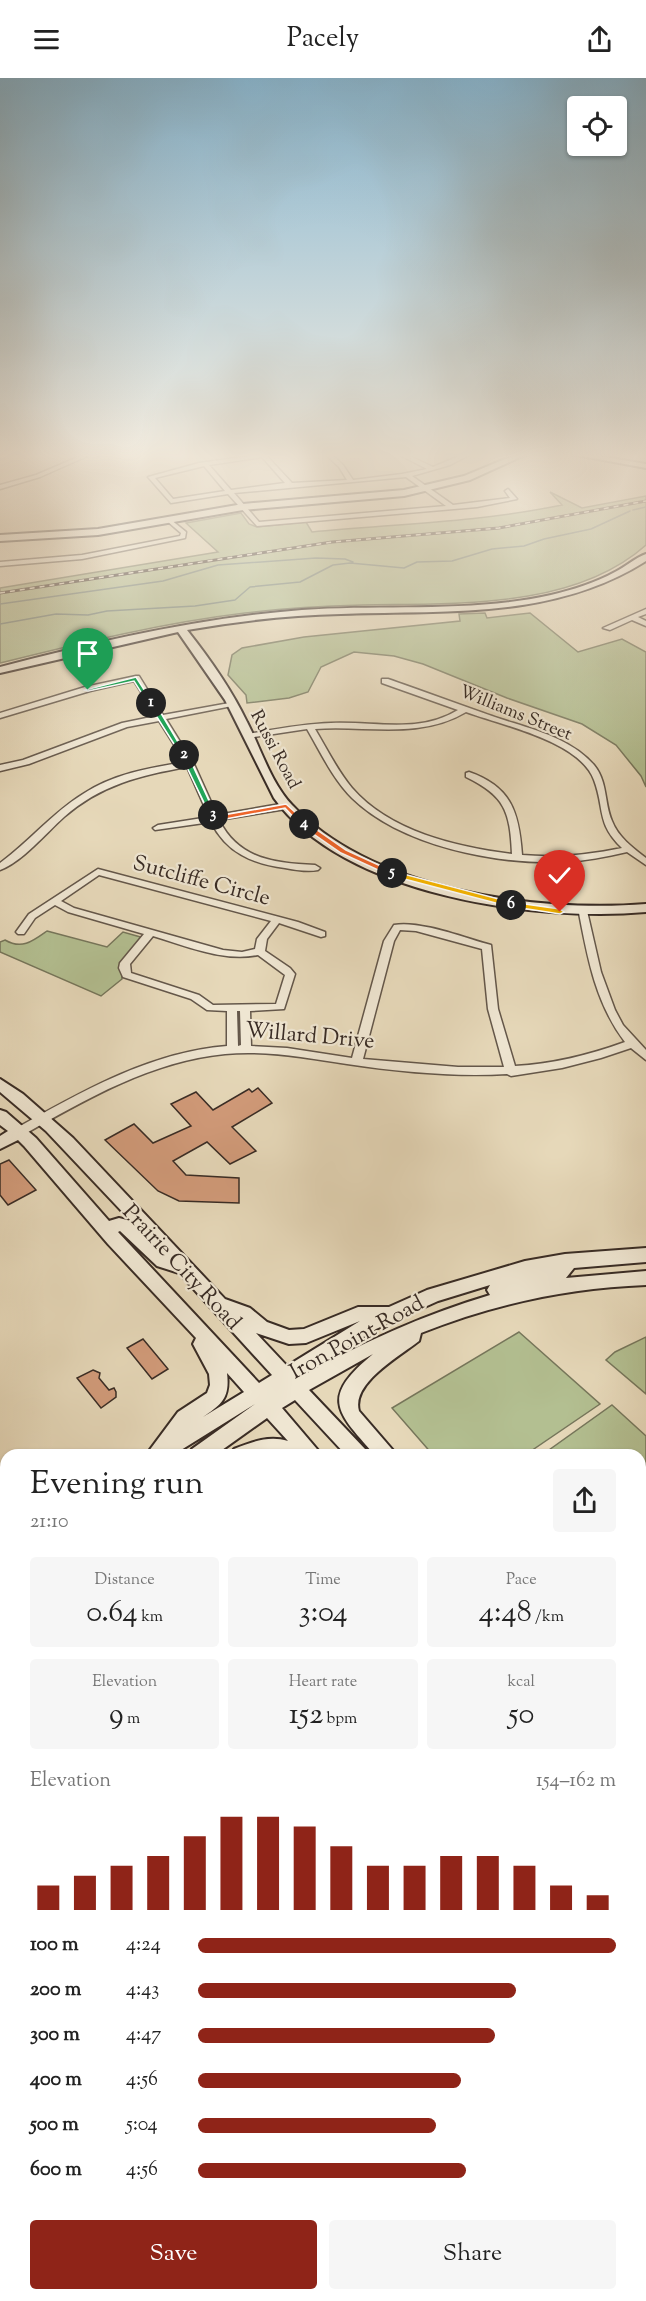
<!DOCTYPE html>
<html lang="en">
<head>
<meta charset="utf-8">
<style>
  :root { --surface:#fff; --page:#f6f6f6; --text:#222; --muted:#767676; --accent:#8f2418 }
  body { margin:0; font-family:"Sorts Mill Goudy",serif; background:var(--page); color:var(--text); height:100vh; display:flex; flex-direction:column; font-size:22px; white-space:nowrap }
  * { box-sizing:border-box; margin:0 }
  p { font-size:20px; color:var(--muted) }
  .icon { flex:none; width:33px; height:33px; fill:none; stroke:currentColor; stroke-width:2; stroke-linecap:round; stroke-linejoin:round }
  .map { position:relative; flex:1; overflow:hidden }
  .side { position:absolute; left:0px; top:1371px; width:646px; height:852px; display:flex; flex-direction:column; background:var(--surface); border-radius:18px 18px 0 0; box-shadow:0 2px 4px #0004 }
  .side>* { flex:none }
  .controls { position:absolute; left:567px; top:18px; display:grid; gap:12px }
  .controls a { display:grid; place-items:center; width:60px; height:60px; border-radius:6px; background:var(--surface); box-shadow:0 2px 4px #0004; font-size:30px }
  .pin { position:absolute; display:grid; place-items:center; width:51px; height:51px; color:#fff; margin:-62px -26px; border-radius:50% 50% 50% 0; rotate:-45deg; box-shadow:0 0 6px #0007 }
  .pin .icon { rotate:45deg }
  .km { position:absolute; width:30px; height:30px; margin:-15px; border-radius:50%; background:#222; color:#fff; font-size:16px; line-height:30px; text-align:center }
  .round { display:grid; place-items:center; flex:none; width:63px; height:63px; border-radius:6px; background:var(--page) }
  .head { display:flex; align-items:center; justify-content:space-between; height:102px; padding:0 30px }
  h1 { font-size:33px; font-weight:600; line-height:45px }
  .stats { display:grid; grid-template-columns:repeat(3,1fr); gap:9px; height:102px; padding:6px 30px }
  .stats div { display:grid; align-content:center; border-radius:6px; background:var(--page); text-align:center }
  .stats b { font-size:30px; font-weight:600 }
  .stats small { font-size:16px; font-weight:400 }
  .stats p { font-size:16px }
  .chart { height:168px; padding:12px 30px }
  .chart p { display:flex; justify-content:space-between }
  .chart svg { width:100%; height:108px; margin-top:6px; stroke:var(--accent); stroke-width:6 }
  .button { display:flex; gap:12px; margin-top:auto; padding:12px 30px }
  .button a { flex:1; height:69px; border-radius:6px; background:var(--accent); color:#fff; font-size:24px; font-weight:600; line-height:69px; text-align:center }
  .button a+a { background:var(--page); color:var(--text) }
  ul { padding:0 30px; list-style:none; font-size:20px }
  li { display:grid; grid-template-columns:96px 72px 1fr; align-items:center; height:45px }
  li i { height:15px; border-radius:8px; background:var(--accent) }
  header { display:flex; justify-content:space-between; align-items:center; height:78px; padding:0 30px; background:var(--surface); font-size:27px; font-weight:600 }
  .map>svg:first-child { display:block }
</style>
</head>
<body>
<header><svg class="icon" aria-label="menu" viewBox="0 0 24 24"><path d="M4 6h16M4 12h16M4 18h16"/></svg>Pacely<svg class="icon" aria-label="share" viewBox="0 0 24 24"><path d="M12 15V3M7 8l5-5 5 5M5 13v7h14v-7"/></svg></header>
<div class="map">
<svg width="646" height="2223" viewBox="0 0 646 2223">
  <rect width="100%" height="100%" fill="#e6d8b9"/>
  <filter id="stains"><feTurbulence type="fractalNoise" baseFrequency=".00333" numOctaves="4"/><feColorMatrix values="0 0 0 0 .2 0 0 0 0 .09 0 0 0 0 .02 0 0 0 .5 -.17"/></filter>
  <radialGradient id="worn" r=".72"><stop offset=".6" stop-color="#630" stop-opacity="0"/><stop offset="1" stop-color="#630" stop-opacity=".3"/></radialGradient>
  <path fill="#b3bf91" stroke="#76765b" stroke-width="1.5" d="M550,414l32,16 64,-12v49c-73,65 -192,58 -283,60 -39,1 -79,3 -118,8 -84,10 -164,30 -245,50v-75l218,-36 -32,-29 55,-10 8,11 8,3 49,-5 6,10c83,-8 168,-10 250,-27z
    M485,535l2,5 43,-5 48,39 44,-13 24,13v135l-5,-11 -25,-31 -34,-21 -75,-26 -84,-34 -29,-8 -40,-4 -33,15 -13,25 -19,6 -42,5 -1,-8 -18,-20 4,-20 10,-7 62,-11 156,-16 -1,-7z
    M47,853l60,16 16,-15 21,6 -23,28 1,13 -21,17 -101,-44v-10l5,-2c17,10 28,1 42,-9z
    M519,1254l81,72 -75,51h-92l-41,-47z
    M646,1259v57l-40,-34 9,-8z
    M612,1327l34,31v153l-5,5 -1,-139h-98z
    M646,1533v65l-5,-5 -1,-54z"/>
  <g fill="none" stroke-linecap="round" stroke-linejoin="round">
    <path stroke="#718178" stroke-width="1.5" d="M633,432l13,-3
      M0,526l163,-23 55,-16 98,-7 29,1 8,3
      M0,546l56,-10 32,1 19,-4 88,-5 40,-6 15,-13 50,-5 33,-17 17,-2 54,5 13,-6 35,-1 40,-12 32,-3 20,-7 47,-10 39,-18"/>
  </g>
  <path fill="#d29b7a" stroke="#392c25" stroke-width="1.5" d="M258,1010l14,15 -40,24 24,24 -26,13 -23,-22 -34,19 13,14 53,3v25l-60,-2 -21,-10 -53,-51 29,-16 19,19 38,-17 -20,-22 25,-12 17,18 36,-21 3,3z
    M9,1082l27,30 -28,15 -8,-10v-31z
    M143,1261l25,30 -16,10 -25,-31z
    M93,1292l7,3 -1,5 10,12 5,-2 2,4v5l-15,11 -24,-30z"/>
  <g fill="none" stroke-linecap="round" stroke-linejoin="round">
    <g stroke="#64574a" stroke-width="3">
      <path id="street" d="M85,376h7l-52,23 -40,12v-4l36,-10z
        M265,376l27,29 55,-3 -8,-13 -14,-13h6l12,11 10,15 49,-6 25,-5 -29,-15h7l28,13 31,-13h7l-21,11 -38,11 41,29 57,-7 -5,-7 3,-2 9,10 -40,8 -220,19 -29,-32 -57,9 -23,-26 51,-14zM262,379l23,26 -54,7 -22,-25zM204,388l21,25 -52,8 -18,-21zM406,399l40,29 -187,16 -25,-29z
        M170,441l16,13 -1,6 -103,21 -82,7v-4l82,-7 98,-19 1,-3 -14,-12z
        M646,531v5l-8,3 8,4v5l-14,-6 -22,10 -7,-2z
        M136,598h3l24,39 72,-13 1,2 -4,2 -66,13 28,45 23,51 69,-12 4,3 -4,3 -67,11c20,40 56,43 96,45l5,3 -2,2c-10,2 -23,0 -33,-2 -33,-4 -59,-16 -74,-46l-56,8 -2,-2 5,-3 51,-8 -22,-50c-46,8 -87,18 -123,50 -18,16 -42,45 -64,53v-7c29,-21 52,-50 83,-69 30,-20 66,-26 102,-32l-26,-41 -32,6 -98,37 -29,7v-6l23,-5 99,-37 34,-7 -22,-35 -44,10 -90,27v-5l85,-26z
        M382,601h6c35,12 69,25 104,37 34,12 77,20 102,49 14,17 10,38 18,56 6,16 21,27 34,37v7l-19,-13c-21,5 -42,9 -63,10 -67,3 -163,-16 -212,-64 -19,-19 -31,-45 -45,-69l-59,9 -4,-2 4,-2c28,-5 55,-10 83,-11 44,-2 88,11 127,-13l-76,-27zM466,634c35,13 114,29 128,68 11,29 2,43 28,68 -33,7 -67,10 -100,7 -3,-42 -10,-68 -53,-83l-3,1v4c39,19 44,34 46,77 -55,-7 -122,-22 -160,-66 -15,-18 -25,-39 -37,-59 51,-4 104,11 151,-17z
        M98,791l200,53 27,10v4l-4,1 -42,-14 -12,16 -2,12 25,17 5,6 -11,35 -34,2 1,35 36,2 65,10 32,-117 10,-16c25,-5 71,13 97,20l7,64 17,57c38,-2 74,-11 110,-24 -29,-38 -37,-82 -46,-129l2,-2h6l14,61 14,38 8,15 23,25v10l-15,-12 -30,10 -39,10 -51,8 -4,-2c-53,3 -107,-2 -160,-10 -40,-6 -81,-14 -122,-10 -73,7 -139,45 -202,81h-8l-2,-3 2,-3c66,-37 135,-77 212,-83v-35l-20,-1 -16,-11 -68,-22 -4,-9 1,-5 24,-29 -76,-22 -13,-7 -20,13 -11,16h-6l-2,-2 13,-18zM99,797l172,46 -14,18 -2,10 -13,3 -19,-2 -149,-42 -13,-7zM400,852l16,1 66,18 6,60 16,58h-46l-95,-8 31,-118zM153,858c33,10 70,26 105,19l27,20 -9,29 -63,1 -14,-10 -68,-22 -1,-9zM237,933h3l1,34 -3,1z"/>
    </g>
    <g stroke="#392c25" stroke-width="4">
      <path id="secondary" d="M517,376h10l-57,26 -66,16 -161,14 -145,25 -98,6v-6l98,-6 145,-25 161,-14 60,-14z
        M571,376h17l58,10v4z
        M646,476v7c-93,59 -200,49 -305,53 -51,1 -103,7 -154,16 23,29 44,59 60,92 14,27 24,61 45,83 79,85 244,108 354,99v8c-111,10 -303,-17 -372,-114l-49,-98 -47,-68 -178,41v-6c100,-26 199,-49 302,-57 82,-6 168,3 249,-15 21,-5 44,-12 64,-23 10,-5 20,-14 31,-18z
        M0,1001l23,15 50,44 152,161 25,9 17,14 22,8 15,-1 54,-22h31l38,-17 98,-29 40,-7 81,-6v14l-72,6 -8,10 80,-7v14c-78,3 -153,19 -225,48l-2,8c-19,15 -68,42 -60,70l38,44h-22c-39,-44 -55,-57 -2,-101l-64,36 56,59 3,6h-22l-51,-55 -13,8 40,47h-91l3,-6c18,-7 35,-14 54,-8l-21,-23 -52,37h-26l3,-6 63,-45 -82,51h-27l32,-43 29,-19 3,-8 -1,-11 -16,-30 3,-6 -88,-94 -84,-98 -6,-6 -18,9v-13l8,-5 -8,-6v-15l6,2 30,26 73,83 10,-3 12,3 -85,-90 -46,-39zM120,1153l37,35 22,7 93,102 -13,8 -141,-151zM490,1207l-3,5 3,5c-68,20 -130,49 -192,83l78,-49 62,-28zM360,1243l-73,45 -31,-33 33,11 17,-1zM227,1295l17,19 -41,25c19,-13 27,-19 24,-44z
        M6,1467v56l-6,2v-55z
        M640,1664l6,2v26l-6,-2z
        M640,1718l6,3v27l-6,-3z"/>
    </g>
    <use href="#street" fill="#efe6d2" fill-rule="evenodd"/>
    <use href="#secondary" fill="#efe6d2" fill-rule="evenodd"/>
    <g stroke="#392c25" stroke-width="3">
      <path id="rail" d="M0,515l332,-51 167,-14 147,-27"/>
    </g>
    <use href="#rail" stroke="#efe6d2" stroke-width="1.5" stroke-dasharray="5" stroke-linecap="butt"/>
  </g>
  <linearGradient id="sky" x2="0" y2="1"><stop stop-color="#87b6d1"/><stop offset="0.55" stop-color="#f4ede0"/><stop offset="1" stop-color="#f4ede0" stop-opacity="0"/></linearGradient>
  <rect width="646" height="687" fill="url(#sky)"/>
  <path fill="#22a559" stroke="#fff" stroke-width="1.5" d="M136,599l18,28h-5l-15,-24 -46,10 -3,-1z"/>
  <path fill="#22a559" stroke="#fff" stroke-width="1.5" d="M151,624l4,1 32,54 -6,-2 -33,-52z"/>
  <path fill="#22a559" stroke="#fff" stroke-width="1.5" d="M184,675l4,2 28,61 -6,-1 -29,-60z"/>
  <path fill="#f0652b" stroke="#fff" stroke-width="1.5" d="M286,726l21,19v3h-5l-17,-18 -70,13 -5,-6 3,-3 5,4z"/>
  <path fill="#f0652b" stroke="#fff" stroke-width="1.5" d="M302,745h5l39,27 50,23 -7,2 -48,-22 -39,-27z"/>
  <path fill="#f5b400" stroke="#fff" stroke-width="1.5" d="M392,793l122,32 1,2 -4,2 -122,-32 -1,-2z"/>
  <path fill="#f5b400" stroke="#fff" stroke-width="1.5" d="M511,824l49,7 4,3 -4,2 -52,-8 -1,-1z"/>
  <g text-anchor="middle" stroke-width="4.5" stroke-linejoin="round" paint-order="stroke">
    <g font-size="18" fill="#392c25" stroke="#efe6d2">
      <text transform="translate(516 634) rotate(22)" y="6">Williams Street</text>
      <text transform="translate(276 671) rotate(62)" y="6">Russi Road</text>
    </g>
    <g font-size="22" fill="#392c25" stroke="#efe6d2">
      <text transform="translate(202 801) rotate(15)" y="8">Sutcliffe Circle</text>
      <text transform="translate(310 956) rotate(5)" y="8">Willard Drive</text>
      <text transform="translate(183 1188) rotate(47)" y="8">Prairie City Road</text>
      <text transform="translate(356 1258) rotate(-29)" y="8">Iron Point Road</text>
    </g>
  </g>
  <rect width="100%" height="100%" filter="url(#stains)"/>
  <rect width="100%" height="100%" fill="url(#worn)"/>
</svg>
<div class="controls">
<a><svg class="icon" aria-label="locate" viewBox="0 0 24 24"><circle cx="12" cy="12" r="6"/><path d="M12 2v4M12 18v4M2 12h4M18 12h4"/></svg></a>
</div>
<div class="pin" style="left:88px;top:612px;background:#1e9e55"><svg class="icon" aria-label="arrive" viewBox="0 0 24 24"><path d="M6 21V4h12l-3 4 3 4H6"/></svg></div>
<div class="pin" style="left:560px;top:834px;background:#d93025"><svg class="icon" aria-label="check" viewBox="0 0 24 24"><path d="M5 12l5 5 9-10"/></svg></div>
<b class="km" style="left:151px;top:625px">1</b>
<b class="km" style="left:184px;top:677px">2</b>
<b class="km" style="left:213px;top:737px">3</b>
<b class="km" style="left:304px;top:746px">4</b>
<b class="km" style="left:392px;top:795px">5</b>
<b class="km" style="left:511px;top:827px">6</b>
<section class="side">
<div class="head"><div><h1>Evening run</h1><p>21:10</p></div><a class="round"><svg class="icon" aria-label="share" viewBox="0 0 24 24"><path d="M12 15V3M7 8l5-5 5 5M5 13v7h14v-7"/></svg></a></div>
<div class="stats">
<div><p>Distance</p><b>0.64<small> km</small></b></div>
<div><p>Time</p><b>3:04</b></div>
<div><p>Pace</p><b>4:48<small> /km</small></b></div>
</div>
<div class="stats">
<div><p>Elevation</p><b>9<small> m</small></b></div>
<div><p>Heart rate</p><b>152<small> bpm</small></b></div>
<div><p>kcal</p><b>50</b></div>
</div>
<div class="chart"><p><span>Elevation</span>154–162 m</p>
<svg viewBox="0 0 160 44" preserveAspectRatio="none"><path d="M5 44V34M15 44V30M25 44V26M35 44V22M45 44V14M55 44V6M65 44V6M75 44V10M85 44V18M95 44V26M105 44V26M115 44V22M125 44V22M135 44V26M145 44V34M155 44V38"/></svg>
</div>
<ul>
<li><b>100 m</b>4:24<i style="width:100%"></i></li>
<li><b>200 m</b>4:43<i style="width:76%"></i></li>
<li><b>300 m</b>4:47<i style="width:71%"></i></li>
<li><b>400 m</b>4:56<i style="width:63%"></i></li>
<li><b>500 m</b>5:04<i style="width:57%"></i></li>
<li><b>600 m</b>4:56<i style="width:64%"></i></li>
</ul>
<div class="button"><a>Save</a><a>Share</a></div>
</section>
</div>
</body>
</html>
